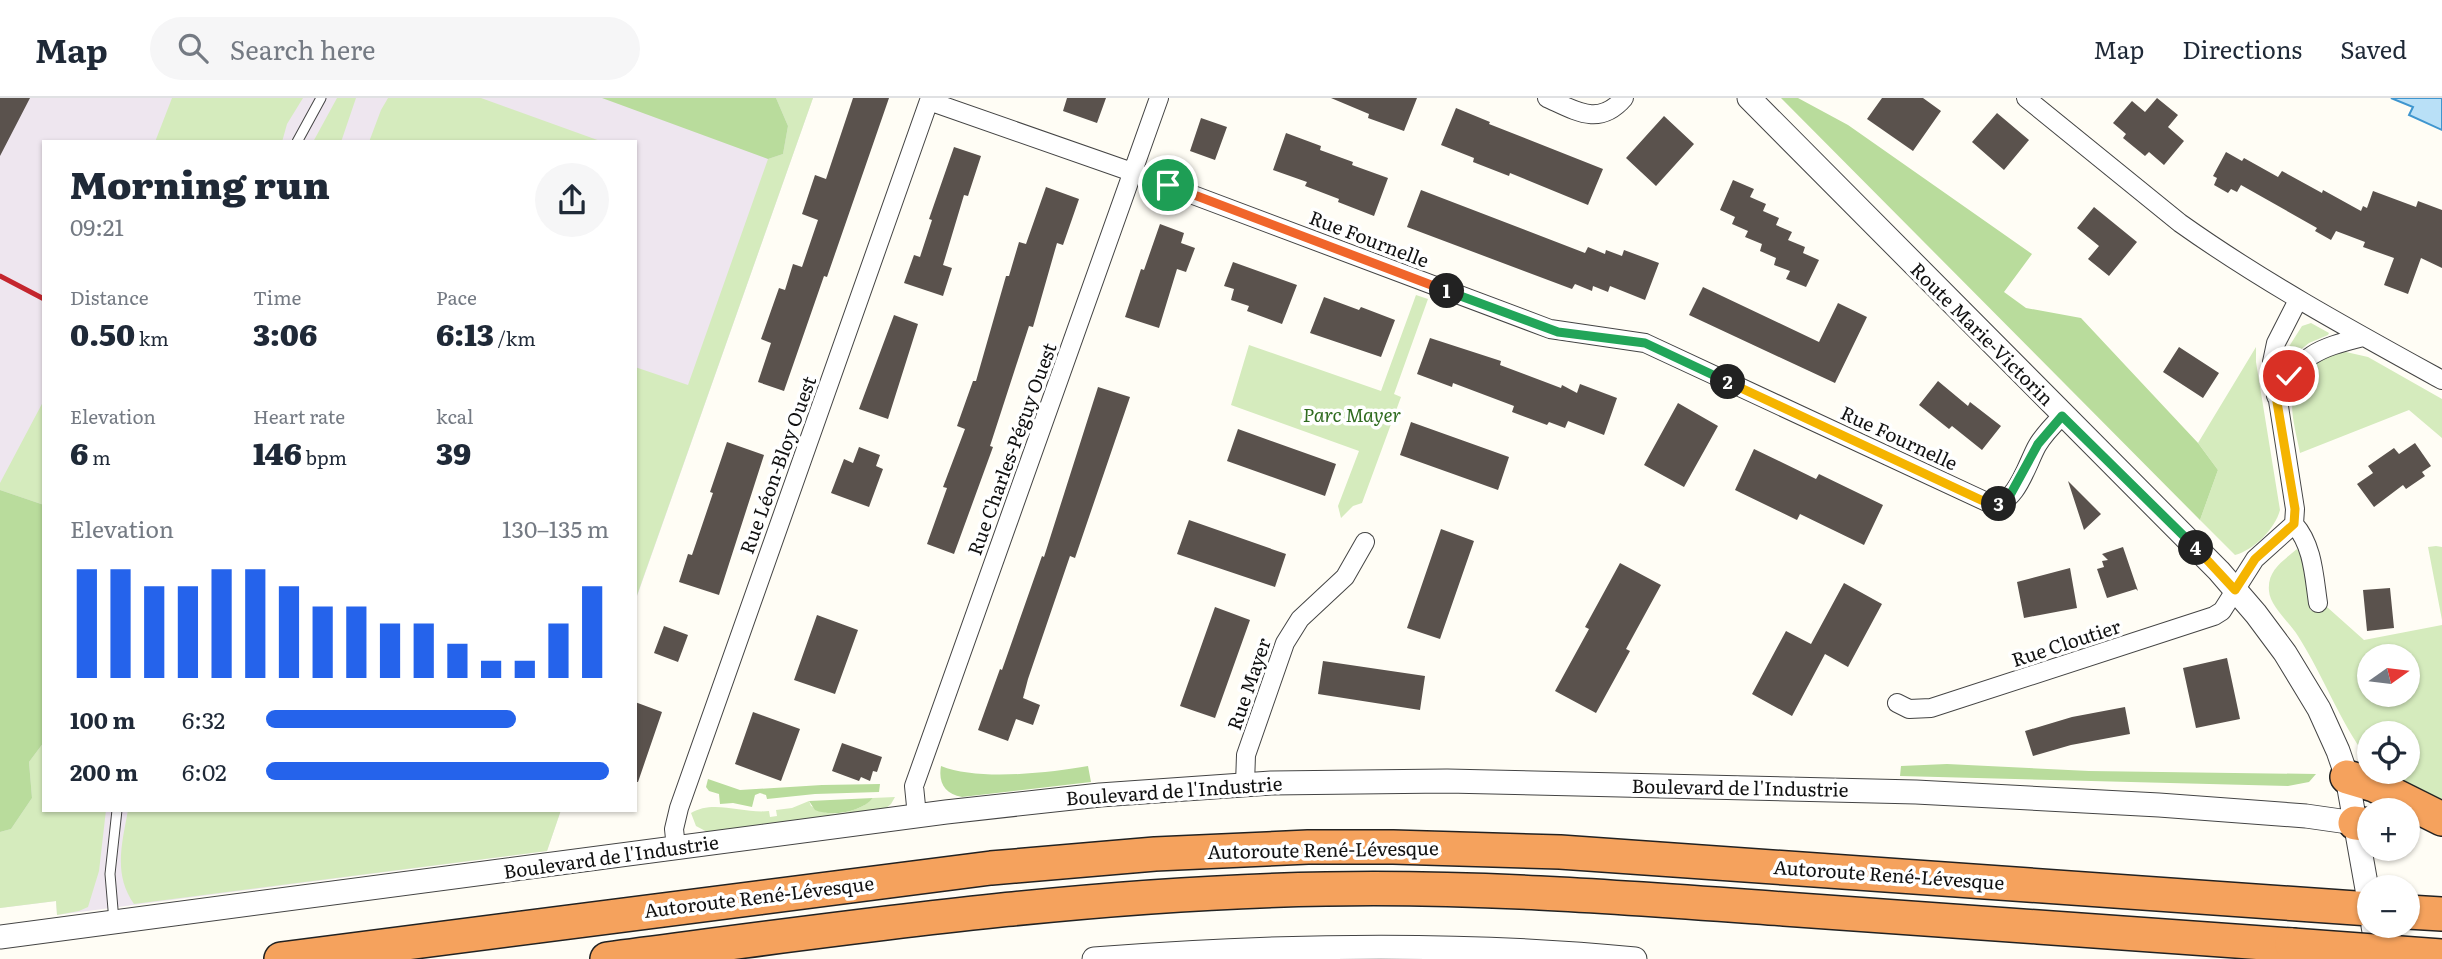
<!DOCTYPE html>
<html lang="en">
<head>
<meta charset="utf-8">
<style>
  :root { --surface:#fff; --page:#f6f6f7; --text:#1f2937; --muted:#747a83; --line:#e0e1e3; --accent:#2563eb }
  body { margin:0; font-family:Literata,serif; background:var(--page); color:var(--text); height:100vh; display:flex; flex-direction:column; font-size:26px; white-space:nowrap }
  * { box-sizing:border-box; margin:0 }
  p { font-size:23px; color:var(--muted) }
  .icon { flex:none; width:38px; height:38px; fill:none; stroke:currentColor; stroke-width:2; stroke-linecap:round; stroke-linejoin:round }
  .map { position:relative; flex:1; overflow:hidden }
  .details { position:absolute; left:42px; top:42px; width:595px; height:672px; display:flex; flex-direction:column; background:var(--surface); border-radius:0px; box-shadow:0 2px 5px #0004 }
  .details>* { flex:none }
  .needle { width:46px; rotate:76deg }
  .controls { position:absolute; left:2357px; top:546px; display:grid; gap:14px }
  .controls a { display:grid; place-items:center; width:63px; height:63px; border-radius:50%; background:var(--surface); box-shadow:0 2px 5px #0004; font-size:35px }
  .pin { position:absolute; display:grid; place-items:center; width:60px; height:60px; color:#fff; margin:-30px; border:4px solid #fff; border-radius:50%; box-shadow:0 2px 7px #0007 }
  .km { position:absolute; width:35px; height:35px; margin:-18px; border-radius:50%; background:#222; color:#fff; font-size:19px; line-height:35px; text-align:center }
  .round { display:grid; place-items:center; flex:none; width:74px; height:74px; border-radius:37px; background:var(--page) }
  .overview { display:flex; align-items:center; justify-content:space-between; height:119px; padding:0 28px }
  h1 { font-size:38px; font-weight:800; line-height:52px }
  .figures { display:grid; grid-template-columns:repeat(3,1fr); gap:10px; height:119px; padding:7px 28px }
  .figures div { display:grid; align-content:center }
  .figures b { font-size:30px; font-weight:800 }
  .figures small { font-size:19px; font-weight:400 }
  .figures p { font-size:19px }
  .chart { height:196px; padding:14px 28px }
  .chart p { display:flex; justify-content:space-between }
  .chart svg { width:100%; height:126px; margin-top:7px; stroke:var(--accent); stroke-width:6 }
  ul { padding:0 28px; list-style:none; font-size:23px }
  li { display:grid; grid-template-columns:112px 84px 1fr; align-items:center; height:52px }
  li i { height:18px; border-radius:9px; background:var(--accent) }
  header { display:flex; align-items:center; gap:42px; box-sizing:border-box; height:98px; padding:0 35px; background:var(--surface); border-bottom:2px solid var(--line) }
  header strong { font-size:33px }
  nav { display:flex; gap:38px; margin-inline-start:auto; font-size:24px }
  .search { width:490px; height:63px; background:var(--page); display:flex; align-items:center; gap:18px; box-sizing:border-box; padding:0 24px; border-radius:38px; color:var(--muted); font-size:26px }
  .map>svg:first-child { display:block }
</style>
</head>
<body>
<header>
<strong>Map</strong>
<div class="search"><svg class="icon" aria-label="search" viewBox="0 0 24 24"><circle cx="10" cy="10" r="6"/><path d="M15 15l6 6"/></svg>Search here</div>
<nav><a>Map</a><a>Directions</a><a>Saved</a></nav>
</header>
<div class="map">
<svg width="2442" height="861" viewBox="0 0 2442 861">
  <rect width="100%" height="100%" fill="#fffdf5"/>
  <path fill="#eee6ef" d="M0,0h813l-178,504v-460h-591v668h517l-14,41 -490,64 -1,-14 -56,7z"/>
  <path fill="#d5ebbd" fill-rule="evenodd" d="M172,0h131l-16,26 -5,18h-127z
    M337,0h19l-15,44 -16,-2 -12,2z
    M388,0h93l122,44h-234l12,-32z
    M776,0h37l-178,503v-234l53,18 80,-226 15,-5 5,-28z
    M1416,197l12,4 -34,95 7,3 -39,106 -9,3 -12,12 -3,-12 21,-55 -128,-46 18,-60 132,46z
    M2311,225l18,10 -1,2 -19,8 -25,20 -1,-7 19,-30z
    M2256,249v15l24,148c-5,19 -26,40 -45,45l-35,-35 18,-50 -20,-27z
    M2346,254l22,5 74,42v39l-33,-28 -109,43c-3,-16 -8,-33 -8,-49 -1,-30 28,-49 54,-52z
    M44,302v105l-44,-15v-7z
    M2436,448l6,1v73l-14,-73z
    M2297,451l4,5 10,57 16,-4 37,33 78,-15v182l-61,-35h27v-39h-38l-1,28 -2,-3c-28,-38 -44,-83 -69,-122 -8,-13 -28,-30 -29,-45 -2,-21 14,-30 28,-42zM2370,558h38v39h-38z
    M44,644v68h62l-7,61 -11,36 -9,4 -22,4 -1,-14 -56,7v-76l11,-3 21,-31 -3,-36z
    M895,699l-4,7 -6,5 -174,25 -15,-8 -5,-13c22,-14 53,1 78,-2l1,6 7,-1 -1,-6 16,-2 17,-7 2,5c5,2 11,6 17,7 13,3 37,-5 45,-15z
    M128,712h433l-14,41 -413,53c-21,-30 -12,-60 -6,-94z"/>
  <path fill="#b9dc9c" d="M602,0h174l12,28 -5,28 -15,5z
    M1781,0h17l50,27 184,129 -28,38 22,16 55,10 117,125 20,27 -18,50z
    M0,392l44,15v237l-15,20 3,36 -21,31 -11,3z
    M1947,666l142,7 227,3 -7,8 -21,4 -388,-10 1,-10z
    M941,668c37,15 107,7 147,0l3,16 -129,15c-17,-3 -24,-14 -21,-31z
    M708,681l32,11 82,-5 58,-1 -1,8 -64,2 -48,5 -1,-4 -6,-2 -5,2 -3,12 -19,-4 -13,1 -1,-10 -10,-3 -3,-4z
    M873,700c-11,14 -42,19 -58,12l-6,-9z"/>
  <path fill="#b9e0f7" stroke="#3f96cf" stroke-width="2" d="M2391,0h51v32l-33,-15 4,-8z"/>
  <path fill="#5a524d" d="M0,0h30l-30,58z
    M853,0h36l-62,179 -3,-1 -40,115 -26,-9 13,-39 -10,-4 18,-51 6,2 8,-26 9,3 16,-47 -16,-6 13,-39 11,4z
    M1067,0h39l-9,25 -34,-12z
    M1331,0h86l-13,33 -36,-13 1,-4z
    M1882,0h41l18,13 -28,40 -46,-32z
    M2157,0l21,17 -10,12 16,14 -20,24 -15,-13 -4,4 -22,-18 3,-4 -13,-11 19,-22 13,11z
    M1456,10l34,14 -1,2 114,45 -15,36 -78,-32 -1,3 -36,-14 1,-4 -33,-13z
    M1997,15l32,27 -25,30 -32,-28z
    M1664,18l30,28 -38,42 -30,-28z
    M1201,20l26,9 -12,33 -25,-9z
    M1286,35l35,13 -1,4 33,12 -1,3 36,13 -14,38 -36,-14 1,-3 -34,-13 2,-4 -34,-12z
    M954,49l27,9 -13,40 -4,-1 -21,70 9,3 -9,28 -39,-13 10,-28 6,2 12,-37 -3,-1z
    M2226,54l16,9 2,-3 34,19 4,-6 40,22 1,-3 38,21 2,-5 4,2 6,-17 43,16 2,-6 24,9v58l-21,-10 -13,36 -24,-9 10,-27 -31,-11 2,-5 -29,-11 -5,9 -16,-9 2,-3 -76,-43 -4,7 -6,-3 -3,4 -14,-8 3,-7 -4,-2z
    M1733,82l21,9 -4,8 16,7 -3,7 16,7 -3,7 16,7 -4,8 17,7 -2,6 16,7 -13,27 -20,-8 4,-8 -16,-6 2,-7 -16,-7 2,-7 -17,-7 3,-6 -16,-7 3,-7 -15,-7z
    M1046,89l33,12 -16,46 -6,-2 -24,84 -4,-1 -39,120 3,1 -39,107 -27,-10 20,-56 -4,-1 22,-58 -8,-3 16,-45h3l30,-105h3l10,-34 7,2z
    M1421,92l164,63 3,-6 17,7 1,-4 16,6 2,-6 35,13 -14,37 -35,-14 -2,6 -15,-6 -1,5 -17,-7 -3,5 -165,-62z
    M2094,109l43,35 -28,34 -21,-17 11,-13 -22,-18z
    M1160,126l24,9 -3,10 14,5 -9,24 -9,-3 -18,59 -34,-11 16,-48 3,1z
    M1233,164l64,23 -15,39 -35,-13 2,-5 -18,-6 3,-11 -10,-3z
    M1703,189l116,55 19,-39 29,14 -32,66 -146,-68z
    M1324,199l35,13 2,-3 34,13 -14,37 -71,-24z
    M894,217l24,9 -30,95 -29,-10z
    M1430,240l71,23 -1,4 61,23 1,-3 15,8 3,-9 37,14 -13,37 -36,-14 -3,7 -16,-6 -2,3 -35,-13 2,-6 -61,-23 -1,4 -35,-13z
    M2179,249l40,26 -16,25 -40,-26z
    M1938,283l30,25 2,-4 31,24 -19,24 -30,-24 -3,3 -30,-24z
    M1098,289l32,10 -55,161 -5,-2 -42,123 -5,19 17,7 -7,20 -17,-6 -8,22 -30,-11 22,-61 2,1 40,-114 2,1z
    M1678,305l40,23 -34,61 -40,-22z
    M1411,324l98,35 -11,33 -98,-35z
    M1238,331l98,35 -11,32 -98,-35z
    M727,344l37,13 -45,140 -40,-13 9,-28 4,1 21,-62 -3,-1z
    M2415,345l16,23 -9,6 3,4 -19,13 -3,-4 -29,22 -17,-23 16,-11 -5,-7 26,-18 5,6z
    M859,349l21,8 -4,11 7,3 -14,38 -38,-14 13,-34 9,4z
    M1754,351l62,30 3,-5 64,31 -19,40 -64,-31 -3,6 -62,-30z
    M2068,383l33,33 -17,16z
    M1189,422l97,34 -11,33 -98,-33z
    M1441,431l33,12 -34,98 -33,-11z
    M2123,449l15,44 -2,-2 -29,9 -10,-29 7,-2 -2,-6 6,-1 -6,-6z
    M1620,465l41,22 -35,64 4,2 -34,62 -41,-22 34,-62 -4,-2z
    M2070,470l7,40 -53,10 -7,-36z
    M1844,485l38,21 -34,63 -23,-13 -33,62 -40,-22 34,-63 25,13z
    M2390,490l4,40 -27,3 -4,-41z
    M1215,509l35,13 -35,98 -35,-12z
    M817,517l41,15 -23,64 -41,-14z
    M664,528l24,9 -10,27 -24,-9z
    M2227,560l13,61 -44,9 -13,-60z
    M1323,563l102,15 -5,34 -102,-16z
    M635,604l27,10 -24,70h-3z
    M2125,609l5,27 -59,11 -38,11 -8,-25 47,-14z
    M753,614l47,17 -19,52 -46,-17z
    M842,645l40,14 -5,15 -4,-1 -3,10 -9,-4 -2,4 -27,-10z"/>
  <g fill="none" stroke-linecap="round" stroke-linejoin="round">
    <g stroke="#444" stroke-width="11">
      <path id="service" d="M297,44l24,-44
        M114,823l-4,-47 7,-64"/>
    </g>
    <g stroke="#444" stroke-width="20">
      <path id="minor" d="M1547,0c29,13 52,29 77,0
        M2026,0l154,125c83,59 173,108 262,157
        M929,3l203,71 418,157 95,14 346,161c25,2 36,-40 46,-58 7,-12 16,-21 25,-30
        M2276,298c28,-42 39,-47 87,-59
        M2294,426c19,21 20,52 24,79
        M1897,605l12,6 22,-1 283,-92 8,-5 33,-52 39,-35 1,-15 -23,-147 4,-19 22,-43
        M1245,686l1,-29 39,-112 15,-24 45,-42 20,-35
        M917,718l-3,-30 245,-688
        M676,750l-2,-19 5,-21 251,-710"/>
    </g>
    <g stroke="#444" stroke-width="25">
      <path id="tertiary" d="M1749,0l470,473 37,43 29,39 34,56 19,42 9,26 23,129
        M2373,828l6,33
        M0,839l946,-125 154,-17 171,-12 176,-2 469,11 243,13 147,11 49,7
        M1094,861c179,-14 361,-18 541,0"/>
    </g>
    <g stroke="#222" stroke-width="36">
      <path id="motorway" d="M2347,679l27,8 68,34
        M2355,725l15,2
        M2408,814l34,2
        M281,861l710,-91 164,-14 153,-7h85l167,5 810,57
        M607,861c239,-31 477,-66 719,-70 153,-3 305,9 458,20 169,12 339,24 508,36"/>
    </g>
    <use href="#service" stroke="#fff" stroke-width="9"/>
    <use href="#minor" stroke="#fff" stroke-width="18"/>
    <use href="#tertiary" stroke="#fff" stroke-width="23"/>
    <use href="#motorway" stroke="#f5a25d" stroke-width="33"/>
    <path stroke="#c4262e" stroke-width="5" d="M0,178l44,23"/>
    <g stroke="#222" stroke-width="36" stroke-linecap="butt">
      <path id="motorway-bridge" d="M2292,847l150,11"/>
    </g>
    <use href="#motorway-bridge" stroke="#f5a25d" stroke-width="33"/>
  </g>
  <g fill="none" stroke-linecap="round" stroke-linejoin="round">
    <g stroke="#fff" stroke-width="14">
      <path id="split-1" d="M1168,87l279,106"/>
    </g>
    <g stroke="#fff" stroke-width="14">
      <path id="split-2" d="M1447,193l111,41 87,11 83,39"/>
    </g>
    <g stroke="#fff" stroke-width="14">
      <path id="split-3" d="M1728,284l253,118 18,4"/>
    </g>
    <g stroke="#fff" stroke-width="14">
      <path id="split-4" d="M1999,406l10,-7 29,-53 24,-28 134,132"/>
    </g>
    <g stroke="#fff" stroke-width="14">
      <path id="split-5" d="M2196,450l39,42 20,-31 39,-35 1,-15 -19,-113 13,-20"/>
    </g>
    <use href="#split-1" stroke="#f0652b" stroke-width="9"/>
    <use href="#split-2" stroke="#22a559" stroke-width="9"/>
    <use href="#split-3" stroke="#f5b400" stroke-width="9"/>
    <use href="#split-4" stroke="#22a559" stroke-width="9"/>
    <use href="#split-5" stroke="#f5b400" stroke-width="9"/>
  </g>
  <g text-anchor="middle" stroke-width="7" stroke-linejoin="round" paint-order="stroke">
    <g font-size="19" fill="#111" stroke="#fff">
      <text transform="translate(1369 141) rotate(21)" y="7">Rue Fournelle</text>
      <text transform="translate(1982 236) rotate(45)" y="7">Route Marie-Victorin</text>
      <text transform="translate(1899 340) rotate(25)" y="7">Rue Fournelle</text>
      <text transform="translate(1012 351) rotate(-70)" y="7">Rue Charles-Péguy Ouest</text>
      <text transform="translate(778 367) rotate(-70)" y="7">Rue Léon-Bloy Ouest</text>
      <text transform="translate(2066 545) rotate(-18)" y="7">Rue Cloutier</text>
      <text transform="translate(1249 586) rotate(-71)" y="7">Rue Mayer</text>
      <text transform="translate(1740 690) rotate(1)" y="7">Boulevard de l'Industrie</text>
      <text transform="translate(1174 693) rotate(-4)" y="7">Boulevard de l'Industrie</text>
      <text transform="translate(1323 752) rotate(-1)" y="7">Autoroute René-Lévesque</text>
      <text transform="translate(611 759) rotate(-8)" y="7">Boulevard de l'Industrie</text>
      <text transform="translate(1889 777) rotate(4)" y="7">Autoroute René-Lévesque</text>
      <text transform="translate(759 799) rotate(-7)" y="7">Autoroute René-Lévesque</text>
    </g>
    <g font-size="19" font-style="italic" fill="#2f6b1f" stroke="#fff">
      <text x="1352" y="324">Parc Mayer</text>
    </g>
  </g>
</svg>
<div class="controls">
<a><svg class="needle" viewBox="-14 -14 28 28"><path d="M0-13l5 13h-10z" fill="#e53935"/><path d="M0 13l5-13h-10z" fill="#747a83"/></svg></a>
<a><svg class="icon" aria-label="locate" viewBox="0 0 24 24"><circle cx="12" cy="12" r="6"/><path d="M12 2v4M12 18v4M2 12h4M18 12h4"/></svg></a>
<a>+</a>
<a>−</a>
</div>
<div class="pin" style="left:1168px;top:87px;background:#1e9e55"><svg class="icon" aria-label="arrive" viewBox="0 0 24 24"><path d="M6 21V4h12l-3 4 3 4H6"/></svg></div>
<div class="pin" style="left:2289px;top:278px;background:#d93025"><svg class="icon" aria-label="check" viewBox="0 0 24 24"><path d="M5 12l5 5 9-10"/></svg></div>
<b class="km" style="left:1447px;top:193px">1</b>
<b class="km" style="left:1728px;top:284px">2</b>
<b class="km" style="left:1999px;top:406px">3</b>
<b class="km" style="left:2196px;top:450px">4</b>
<section class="details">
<div class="overview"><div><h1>Morning run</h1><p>09:21</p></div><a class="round"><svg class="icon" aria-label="share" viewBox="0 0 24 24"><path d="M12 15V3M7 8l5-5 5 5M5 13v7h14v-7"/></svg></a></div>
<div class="figures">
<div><p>Distance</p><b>0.50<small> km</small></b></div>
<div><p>Time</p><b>3:06</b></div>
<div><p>Pace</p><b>6:13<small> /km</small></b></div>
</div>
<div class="figures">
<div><p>Elevation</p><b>6<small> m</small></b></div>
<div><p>Heart rate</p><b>146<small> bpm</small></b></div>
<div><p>kcal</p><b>39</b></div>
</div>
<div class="chart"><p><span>Elevation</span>130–135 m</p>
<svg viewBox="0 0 160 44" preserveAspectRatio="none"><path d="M5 44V6M15 44V6M25 44V12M35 44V12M45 44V6M55 44V6M65 44V12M75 44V19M85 44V19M95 44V25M105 44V25M115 44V32M125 44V38M135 44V38M145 44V25M155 44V12"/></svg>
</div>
<ul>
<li><b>100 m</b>6:32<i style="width:73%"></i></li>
<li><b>200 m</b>6:02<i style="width:100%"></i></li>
</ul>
</section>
</div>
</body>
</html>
